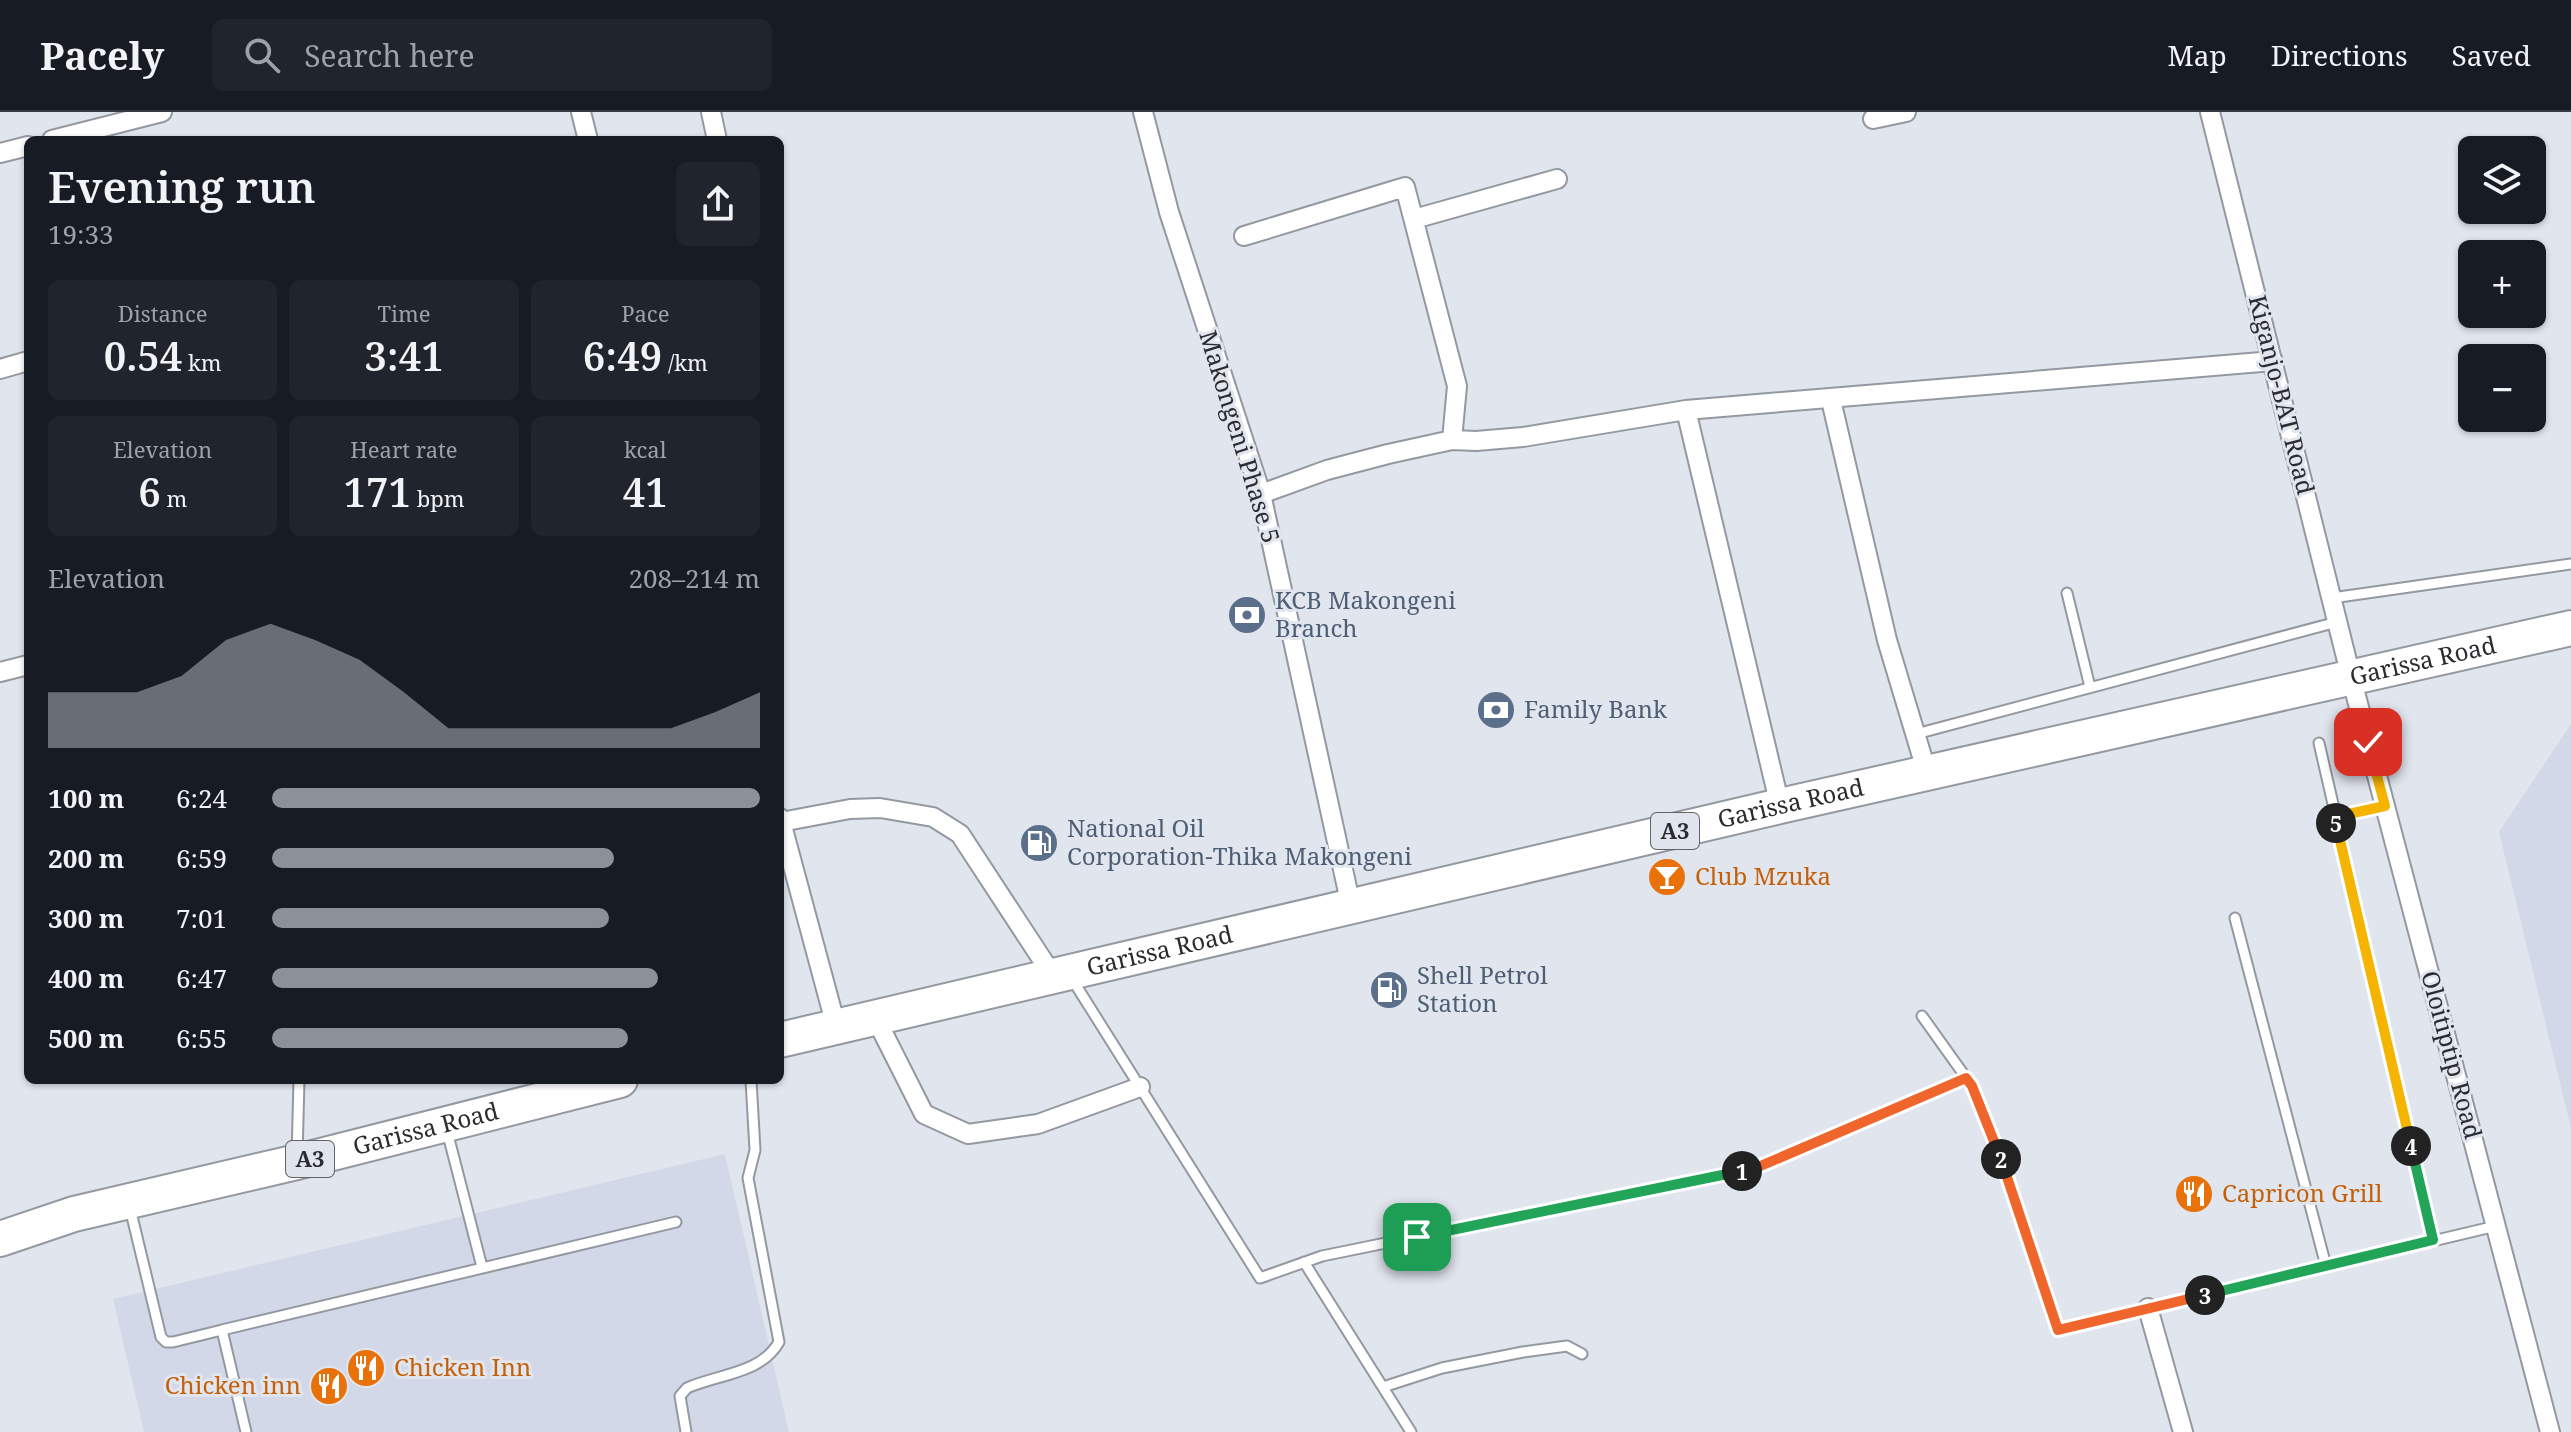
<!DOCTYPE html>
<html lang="en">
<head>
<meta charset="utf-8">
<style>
  :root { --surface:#171b24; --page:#20242c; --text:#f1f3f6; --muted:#9ea1a6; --line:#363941; --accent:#8c9099 }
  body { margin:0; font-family:"Noto Serif",serif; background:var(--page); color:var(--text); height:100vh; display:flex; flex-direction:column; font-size:30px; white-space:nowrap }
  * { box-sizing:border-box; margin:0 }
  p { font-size:26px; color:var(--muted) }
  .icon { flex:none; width:44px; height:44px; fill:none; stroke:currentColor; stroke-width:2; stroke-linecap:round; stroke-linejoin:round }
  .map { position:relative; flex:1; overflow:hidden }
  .sheet { position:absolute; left:24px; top:24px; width:760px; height:948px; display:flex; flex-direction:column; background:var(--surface); border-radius:12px; box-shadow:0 2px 6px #0004 }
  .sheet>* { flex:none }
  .buttons { position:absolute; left:2458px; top:24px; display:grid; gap:16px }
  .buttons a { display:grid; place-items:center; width:88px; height:88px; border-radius:12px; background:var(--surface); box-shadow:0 2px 6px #0004; font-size:40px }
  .pin { position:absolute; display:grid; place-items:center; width:68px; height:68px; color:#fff; margin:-34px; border-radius:16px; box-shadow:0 4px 12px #0006 }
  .km { position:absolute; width:40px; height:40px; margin:-20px; border-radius:50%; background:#222; color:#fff; font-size:22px; line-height:40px; text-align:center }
  .round { display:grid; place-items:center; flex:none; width:84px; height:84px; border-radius:12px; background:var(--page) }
  .summary { display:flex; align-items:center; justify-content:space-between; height:136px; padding:0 24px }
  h1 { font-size:44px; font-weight:600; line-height:60px }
  .figures { display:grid; grid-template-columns:repeat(3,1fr); gap:12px; height:136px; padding:8px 24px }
  .figures div { display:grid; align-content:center; border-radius:12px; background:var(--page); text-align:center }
  .figures b { font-size:40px; font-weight:600 }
  .figures small { font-size:22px; font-weight:400 }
  .figures p { font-size:22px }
  .chart { height:224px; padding:16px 24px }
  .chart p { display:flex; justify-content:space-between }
  .chart svg { width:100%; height:144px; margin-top:8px; fill:var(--accent); opacity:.7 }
  ul { padding:0 24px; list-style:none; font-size:26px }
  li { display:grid; grid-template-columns:128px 96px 1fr; align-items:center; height:60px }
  li i { height:20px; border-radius:10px; background:var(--accent) }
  header { display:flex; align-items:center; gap:48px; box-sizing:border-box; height:112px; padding:0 40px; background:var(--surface); border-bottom:2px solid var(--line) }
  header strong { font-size:38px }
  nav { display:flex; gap:44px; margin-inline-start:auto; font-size:28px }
  .search { width:560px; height:72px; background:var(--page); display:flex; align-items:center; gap:20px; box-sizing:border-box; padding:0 28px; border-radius:12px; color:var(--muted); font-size:30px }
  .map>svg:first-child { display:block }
</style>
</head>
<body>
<header>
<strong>Pacely</strong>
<div class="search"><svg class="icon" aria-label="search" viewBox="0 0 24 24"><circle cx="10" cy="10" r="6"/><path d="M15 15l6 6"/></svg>Search here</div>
<nav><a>Map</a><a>Directions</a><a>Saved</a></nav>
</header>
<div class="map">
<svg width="2571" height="1320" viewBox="0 0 2571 1320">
  <rect width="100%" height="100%" fill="#e1e5ee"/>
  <path fill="#d2d8e8" d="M2571,612v404l-72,-296z
    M725,1042l64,278h-645l-31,-133z"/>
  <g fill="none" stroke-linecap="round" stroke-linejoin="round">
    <g stroke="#9498a1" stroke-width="13">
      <path id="lane" d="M2067,481l23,94
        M2332,486l239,-34
        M1916,622l421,-112
        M2319,631l114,497
        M2335,705l50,-11
        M2235,806l91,348
        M1072,867l188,299 62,-22 436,-89 208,-89
        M1922,904l50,70 32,81 54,163 438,-104
        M447,1019l35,136
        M297,1045l2,-77
        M130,1096l31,129 5,5h7l49,-12
        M1304,1150l107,170
        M1383,1275l59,-19 81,-16 44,-6 15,8
        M246,1320l-24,-102 454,-108
        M686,1320l-6,-36 7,-8c31,-14 74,-14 92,-46l-31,-164 7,-28 -4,-70"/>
    </g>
    <g stroke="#9498a1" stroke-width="22">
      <path id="street" d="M581,0l7,28
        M711,0l6,28
        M1143,0l26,100 92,282 90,412
        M2210,0l141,565 199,755
        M1873,7l33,-7
        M52,28l110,-28
        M0,41l28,-7
        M1414,107l143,-40
        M1244,124l161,-49 52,199 -5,54
        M0,257l28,-8
        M1831,288l56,240 40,133
        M1686,298l94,396
        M1261,382l66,-24 61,-16 64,-14 24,1 47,-4 163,-27 587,-49
        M0,560l28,-7
        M780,706l56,208
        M781,710l69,-13 30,-1 53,9 27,17 93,142
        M875,905l49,97 44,20 70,-10 102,-37
        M2148,1196l35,124"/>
    </g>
    <g stroke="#9498a1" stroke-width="38">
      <g id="highway">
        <path id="s1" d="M780,928l1000,-234 791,-178"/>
        <path id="s2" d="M0,1127l74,-25 223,-52 323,-82"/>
      </g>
    </g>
    <use href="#lane" stroke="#fff" stroke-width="9"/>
    <use href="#street" stroke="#fff" stroke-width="18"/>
    <use href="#highway" stroke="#fff" stroke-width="34"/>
  </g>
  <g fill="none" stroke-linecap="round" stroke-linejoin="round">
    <g stroke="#fff" stroke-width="16">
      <path id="split-1" d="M1417,1125l325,-66"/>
    </g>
    <g stroke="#fff" stroke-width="16">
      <path id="split-2" d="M1742,1059l16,-4 208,-89 6,8 29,73"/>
    </g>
    <g stroke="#fff" stroke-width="16">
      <path id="split-3" d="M2001,1047l57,171 147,-35"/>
    </g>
    <g stroke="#fff" stroke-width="16">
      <path id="split-4" d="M2205,1183l228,-55 -22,-94"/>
    </g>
    <g stroke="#fff" stroke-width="16">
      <path id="split-5" d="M2336,711l75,323"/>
    </g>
    <g stroke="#fff" stroke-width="16">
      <path id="split-6" d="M2336,711l-1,-6 50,-11 -17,-64"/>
    </g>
    <use href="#split-1" stroke="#22a559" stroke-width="10"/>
    <use href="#split-2" stroke="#f0652b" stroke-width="10"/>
    <use href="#split-3" stroke="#f0652b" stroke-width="10"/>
    <use href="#split-4" stroke="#22a559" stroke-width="10"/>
    <use href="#split-5" stroke="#f5b400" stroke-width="10"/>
    <use href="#split-6" stroke="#f5b400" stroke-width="10"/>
  </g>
  <defs>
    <g id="bank-disc" transform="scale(2)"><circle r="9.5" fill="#5c6f8a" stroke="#e1e5ee"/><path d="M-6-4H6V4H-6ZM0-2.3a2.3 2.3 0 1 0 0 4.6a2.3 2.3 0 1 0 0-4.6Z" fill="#fff"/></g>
    <g id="fuel-disc" transform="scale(2)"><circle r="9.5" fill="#5c6f8a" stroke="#e1e5ee"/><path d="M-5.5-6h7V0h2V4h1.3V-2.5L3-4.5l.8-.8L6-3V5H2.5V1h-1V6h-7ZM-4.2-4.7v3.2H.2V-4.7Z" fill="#fff"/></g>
    <g id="bar-disc" transform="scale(2)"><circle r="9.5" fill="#e8710a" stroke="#e1e5ee"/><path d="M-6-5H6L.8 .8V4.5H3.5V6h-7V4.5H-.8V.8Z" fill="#fff"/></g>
    <g id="restaurant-disc" transform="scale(2)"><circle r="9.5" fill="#e8710a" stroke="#e1e5ee"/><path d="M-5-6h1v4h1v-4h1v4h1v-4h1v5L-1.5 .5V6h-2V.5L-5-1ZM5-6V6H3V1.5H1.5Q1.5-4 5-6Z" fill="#fff"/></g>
  </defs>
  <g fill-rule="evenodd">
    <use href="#bank-disc" x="1247" y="503"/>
    <use href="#bank-disc" x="1496" y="598"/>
    <use href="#fuel-disc" x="1039" y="731"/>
    <use href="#bar-disc" x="1667" y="765"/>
    <use href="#fuel-disc" x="1389" y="878"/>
    <use href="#restaurant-disc" x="2194" y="1082"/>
    <use href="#restaurant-disc" x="366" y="1256"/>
    <use href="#restaurant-disc" x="329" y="1274"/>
  </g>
  <g text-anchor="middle" stroke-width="6" stroke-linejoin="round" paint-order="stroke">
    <g fill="#e1e5ee" stroke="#616468" stroke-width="2">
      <rect x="1651" y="701" width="48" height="36" rx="6"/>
      <rect x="286" y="1029" width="48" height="36" rx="6"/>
    </g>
    <g font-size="22" font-weight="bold" fill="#2a2c2f">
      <text x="1675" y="727">A3</text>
      <text x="310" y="1055">A3</text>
    </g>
    <g font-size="24" fill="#2a2c2f" stroke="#e1e5ee">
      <text transform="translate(2281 283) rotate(76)" y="8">Kiganjo-BAT Road</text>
      <text transform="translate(1239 325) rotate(73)" y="8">Makongeni Phase 5</text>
      <text dy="8" stroke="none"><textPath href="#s1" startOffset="1686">Garissa Road</textPath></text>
      <text dy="8" stroke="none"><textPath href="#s1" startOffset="1038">Garissa Road</textPath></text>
      <text dy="8" stroke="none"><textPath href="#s1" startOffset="390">Garissa Road</textPath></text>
      <text transform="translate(2451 943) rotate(75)" y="8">Oloitiptip Road</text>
      <text dy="8" stroke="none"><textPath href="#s2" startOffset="440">Garissa Road</textPath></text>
    </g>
    <g font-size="24" fill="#4e5e75" stroke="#e1e5ee" text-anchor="start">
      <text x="1275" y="497">KCB Makongeni<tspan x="1275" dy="28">Branch</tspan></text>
      <text x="1524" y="606">Family Bank</text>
      <text x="1067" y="725">National Oil<tspan x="1067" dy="28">Corporation-Thika Makongeni</tspan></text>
      <text x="1417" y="872">Shell Petrol<tspan x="1417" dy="28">Station</tspan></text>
    </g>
    <g font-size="24" fill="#c56008" stroke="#e1e5ee" text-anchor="start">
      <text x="1695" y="773">Club Mzuka</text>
      <text x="2222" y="1090">Capricon Grill</text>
      <text x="394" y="1264">Chicken Inn</text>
      <text x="301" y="1282" text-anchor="end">Chicken inn</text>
    </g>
  </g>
</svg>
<div class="buttons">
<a><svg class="icon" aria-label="layers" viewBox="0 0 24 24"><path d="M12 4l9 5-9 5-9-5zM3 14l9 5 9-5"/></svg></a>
<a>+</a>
<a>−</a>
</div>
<div class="pin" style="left:1417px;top:1125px;background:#1e9e55"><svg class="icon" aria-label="arrive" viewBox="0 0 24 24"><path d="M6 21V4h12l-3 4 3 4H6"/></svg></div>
<div class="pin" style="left:2368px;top:630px;background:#d93025"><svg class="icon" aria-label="check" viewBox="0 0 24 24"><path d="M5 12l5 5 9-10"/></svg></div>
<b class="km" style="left:1742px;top:1059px">1</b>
<b class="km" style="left:2001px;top:1047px">2</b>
<b class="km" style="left:2205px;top:1183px">3</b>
<b class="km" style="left:2411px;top:1034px">4</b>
<b class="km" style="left:2336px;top:711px">5</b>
<section class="sheet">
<div class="summary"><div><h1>Evening run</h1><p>19:33</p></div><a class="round"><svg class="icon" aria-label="share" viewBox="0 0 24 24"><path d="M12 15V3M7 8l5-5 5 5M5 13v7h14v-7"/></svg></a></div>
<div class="figures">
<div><p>Distance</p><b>0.54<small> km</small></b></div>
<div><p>Time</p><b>3:41</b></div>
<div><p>Pace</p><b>6:49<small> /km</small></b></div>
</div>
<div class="figures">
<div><p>Elevation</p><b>6<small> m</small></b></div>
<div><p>Heart rate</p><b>171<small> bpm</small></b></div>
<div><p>kcal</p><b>41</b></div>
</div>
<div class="chart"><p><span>Elevation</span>208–214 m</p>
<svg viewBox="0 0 160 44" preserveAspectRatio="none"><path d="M0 44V27L10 27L20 27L30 22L40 11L50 6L60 11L70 17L80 27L90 38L100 38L110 38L120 38L130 38L140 38L150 33L160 27V44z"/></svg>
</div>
<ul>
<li><b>100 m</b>6:24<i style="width:100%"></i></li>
<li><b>200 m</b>6:59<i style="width:70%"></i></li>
<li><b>300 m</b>7:01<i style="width:69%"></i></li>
<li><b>400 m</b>6:47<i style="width:79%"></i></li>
<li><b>500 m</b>6:55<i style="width:73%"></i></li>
</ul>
</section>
</div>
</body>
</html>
